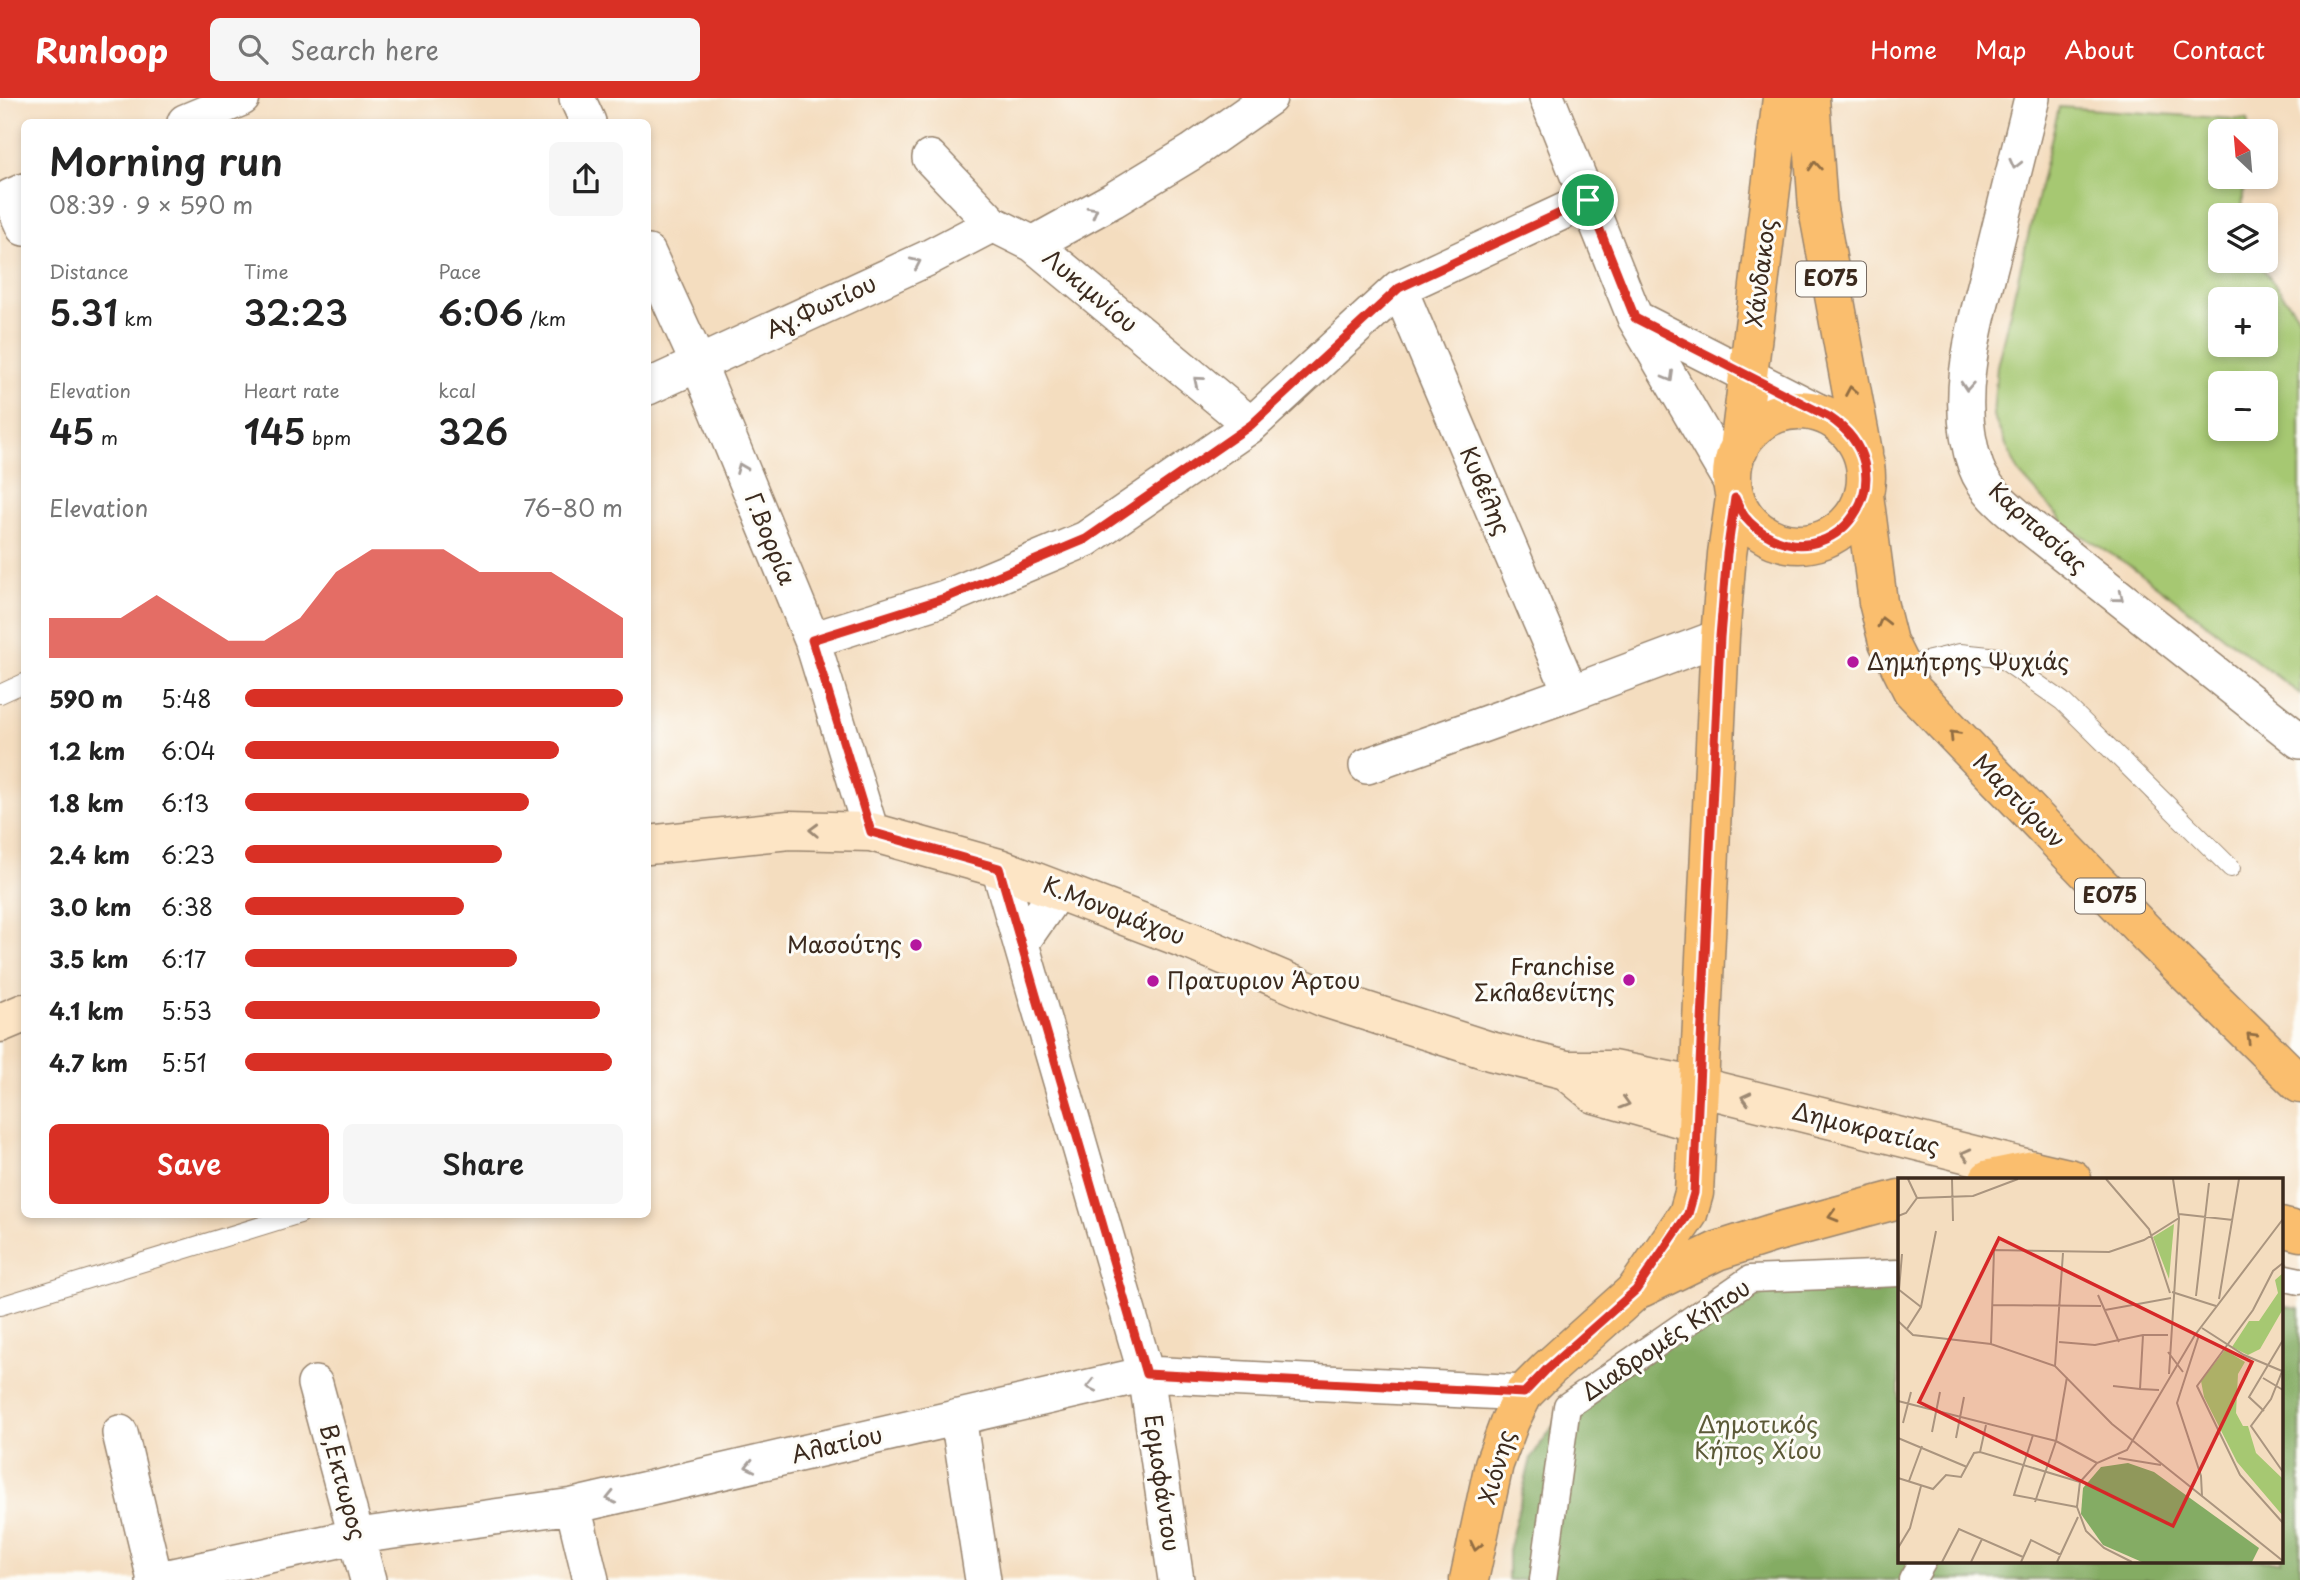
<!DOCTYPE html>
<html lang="en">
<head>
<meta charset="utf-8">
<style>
  :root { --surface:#fff; --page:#f6f6f6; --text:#222; --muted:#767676; --accent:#d93025 }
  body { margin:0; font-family:"Playpen Sans",sans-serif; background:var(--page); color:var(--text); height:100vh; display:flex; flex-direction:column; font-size:26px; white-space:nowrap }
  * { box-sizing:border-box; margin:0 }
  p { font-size:23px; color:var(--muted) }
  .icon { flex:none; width:38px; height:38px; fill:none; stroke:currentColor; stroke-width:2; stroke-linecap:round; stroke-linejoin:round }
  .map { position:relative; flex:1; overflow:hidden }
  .details { position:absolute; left:21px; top:21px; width:630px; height:1099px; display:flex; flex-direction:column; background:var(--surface); border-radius:10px; box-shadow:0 4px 10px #0003 }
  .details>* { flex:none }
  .needle { width:46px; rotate:334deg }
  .tools { position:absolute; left:2208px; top:21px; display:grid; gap:14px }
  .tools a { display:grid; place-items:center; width:70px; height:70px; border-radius:10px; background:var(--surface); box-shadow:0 4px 10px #0003; font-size:35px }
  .pin { position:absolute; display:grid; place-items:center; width:60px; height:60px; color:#fff; margin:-30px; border:4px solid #fff; border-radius:50%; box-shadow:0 2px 7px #0007 }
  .round { display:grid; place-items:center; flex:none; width:74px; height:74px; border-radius:10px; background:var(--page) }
  .headline { display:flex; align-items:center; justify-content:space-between; height:119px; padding:0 28px }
  h1 { font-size:38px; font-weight:600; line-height:52px }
  .stats { display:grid; grid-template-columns:repeat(3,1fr); gap:10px; height:119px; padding:7px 28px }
  .stats div { display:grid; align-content:center }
  .stats b { font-size:35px; font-weight:600 }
  .stats small { font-size:19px; font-weight:400 }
  .stats p { font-size:19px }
  .chart { height:196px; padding:14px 28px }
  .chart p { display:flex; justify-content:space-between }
  .chart svg { width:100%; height:126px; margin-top:7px; fill:var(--accent); opacity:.7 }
  .action { display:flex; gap:14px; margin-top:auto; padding:14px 28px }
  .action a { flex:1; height:80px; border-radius:10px; background:var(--accent); color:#fff; font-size:28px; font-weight:600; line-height:80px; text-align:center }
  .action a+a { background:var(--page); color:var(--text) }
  ul { padding:0 28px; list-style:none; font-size:23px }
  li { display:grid; grid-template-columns:112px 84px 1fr; align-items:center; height:52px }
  li i { height:18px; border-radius:9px; background:var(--accent) }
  header { display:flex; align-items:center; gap:42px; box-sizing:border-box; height:98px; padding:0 35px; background:var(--accent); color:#fff }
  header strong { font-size:33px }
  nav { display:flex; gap:38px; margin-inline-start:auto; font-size:24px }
  .search { width:490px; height:63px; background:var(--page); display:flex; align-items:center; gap:18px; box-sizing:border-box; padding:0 24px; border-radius:10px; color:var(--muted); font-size:26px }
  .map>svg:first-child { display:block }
</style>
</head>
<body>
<header>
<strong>Runloop</strong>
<div class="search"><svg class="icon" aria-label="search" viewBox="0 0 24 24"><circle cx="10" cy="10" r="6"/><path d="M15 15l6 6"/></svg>Search here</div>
<nav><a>Home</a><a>Map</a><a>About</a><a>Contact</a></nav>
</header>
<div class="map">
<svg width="2300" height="1482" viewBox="0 0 2300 1482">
  <rect width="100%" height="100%" fill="#fdfcf7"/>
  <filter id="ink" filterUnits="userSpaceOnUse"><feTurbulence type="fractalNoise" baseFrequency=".0143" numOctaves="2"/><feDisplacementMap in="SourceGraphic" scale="14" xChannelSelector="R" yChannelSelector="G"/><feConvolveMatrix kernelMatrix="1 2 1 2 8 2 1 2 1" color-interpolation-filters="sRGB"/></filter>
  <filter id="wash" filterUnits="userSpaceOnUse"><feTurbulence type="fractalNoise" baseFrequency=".00686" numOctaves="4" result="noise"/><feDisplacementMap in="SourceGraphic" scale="28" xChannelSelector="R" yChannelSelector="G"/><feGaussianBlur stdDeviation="1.57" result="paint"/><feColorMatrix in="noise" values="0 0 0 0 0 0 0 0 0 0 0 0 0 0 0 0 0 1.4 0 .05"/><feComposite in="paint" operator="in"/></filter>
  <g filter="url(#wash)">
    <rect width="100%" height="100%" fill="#f4ddbf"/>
    <path fill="#a6c872" stroke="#707948" stroke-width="2" fill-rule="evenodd" d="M2059,9l189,13v11h-27v46h23l-2,38h-21v46h36l41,54 2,6v373l-168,-127 -64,-40 -49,-54 -26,-57 4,-50zM2221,201h45v46h-45zM2221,285h45v46h-45z"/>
    <path fill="#84ac64" stroke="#606b41" stroke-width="2" d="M1899,1163v300h382v-255l19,3v271h-792v-29l23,-93 36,-52 183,-127z"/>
  </g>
  <g filter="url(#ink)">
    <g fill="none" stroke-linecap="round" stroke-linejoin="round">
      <g stroke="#98846e" stroke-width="20">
        <path id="service" d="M1900,569l60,-14 39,4 63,44 169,167
          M0,596l24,-11
          M0,1208l300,-92"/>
      </g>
      <g stroke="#98846e" stroke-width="29">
        <path id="pedestrian" d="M2281,1179l19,4
          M1543,1482l24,-174 183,-127 149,-6
          M1912,1482l11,-19"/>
      </g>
      <g stroke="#98846e" stroke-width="38">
        <path id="minor" d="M577,0l11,24
          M1547,0l88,220 97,166
          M2032,0c-12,48 -24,96 -36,145 -17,70 -46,153 -20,224 9,25 34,43 53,59l271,215
          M185,24l57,-24
          M930,60l63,66 40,20 218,181
          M24,93l-14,6 14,31
          M1033,146l80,-44 79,-48 77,-54
          M648,155l50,110 114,277 59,192
          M1399,190l172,405 149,-56
          M1635,220l194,99
          M648,289l280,-129 65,-34
          M812,542l133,-42 141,-59 165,-114 148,-137 189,-88
          M1367,668l204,-73
          M999,770l147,506 30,206
          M1021,845l37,-53
          M315,1286l53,196
          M958,1319l25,163
          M120,1335l35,147
          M573,1408l18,74
          M154,1482l204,-44 215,-30 573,-132 378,19"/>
      </g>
      <g stroke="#98846e" stroke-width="41">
        <path id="secondary" d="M648,747l141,-15 82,2 128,36 194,74 132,56 165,53 76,19h46l88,17 333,83
          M0,925l24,-10
          M1566,972l29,24 102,29"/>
      </g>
      <g stroke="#98846e" stroke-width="41">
        <path id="primary" d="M1810,0l8,111 45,243
          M1732 379a67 67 0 1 1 134 0a67 67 0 1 1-134 0Z
          M1739,351l43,-351
          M1864,397l14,107 10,40 24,48 237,246 151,148
          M1989,1081l44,-9 39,9
          M2281,1129l19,5
          M1641,1190l76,-37 56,-18 126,-34
          M1469,1482l25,-116 16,-43 14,-28 24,-24 88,-79 52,-76 6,-21 26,-556 7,-83 8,-56"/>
      </g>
      <use href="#service" stroke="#fff" stroke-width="18"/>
      <use href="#pedestrian" stroke="#fff" stroke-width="26"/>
      <use href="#minor" stroke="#fff" stroke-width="35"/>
      <use href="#secondary" stroke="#fde5c5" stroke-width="38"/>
      <use href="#primary" stroke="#fabe6e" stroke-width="38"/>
    </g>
    <defs><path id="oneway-chevron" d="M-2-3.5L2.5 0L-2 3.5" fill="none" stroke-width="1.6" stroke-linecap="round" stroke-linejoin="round" transform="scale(1.75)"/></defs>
    <g stroke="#a79f9a">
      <use href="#oneway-chevron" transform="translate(2015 66) rotate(104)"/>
      <use href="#oneway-chevron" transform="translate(1093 113) rotate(-29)"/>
      <use href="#oneway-chevron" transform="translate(916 165) rotate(-25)"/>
      <use href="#oneway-chevron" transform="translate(1669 279) rotate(60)"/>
      <use href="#oneway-chevron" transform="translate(1198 283) rotate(-140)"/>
      <use href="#oneway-chevron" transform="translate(1967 288) rotate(94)"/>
      <use href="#oneway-chevron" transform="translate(741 370) rotate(-112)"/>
      <use href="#oneway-chevron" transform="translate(2119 499) rotate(39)"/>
      <use href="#oneway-chevron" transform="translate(1091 1288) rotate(167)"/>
      <use href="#oneway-chevron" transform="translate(750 1368) rotate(167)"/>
      <use href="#oneway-chevron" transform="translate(611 1400) rotate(167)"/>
    </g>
    <g stroke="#916d42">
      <use href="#oneway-chevron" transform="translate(1815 68) rotate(-94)"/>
      <use href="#oneway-chevron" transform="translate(1851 293) rotate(-100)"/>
      <use href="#oneway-chevron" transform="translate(1883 524) rotate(-104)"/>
      <use href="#oneway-chevron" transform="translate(1954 637) rotate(-134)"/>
      <use href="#oneway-chevron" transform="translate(2251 939) rotate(-136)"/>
      <use href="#oneway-chevron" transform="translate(1833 1118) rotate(164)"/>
      <use href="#oneway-chevron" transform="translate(1476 1448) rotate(102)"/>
    </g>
    <g stroke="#9c8872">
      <use href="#oneway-chevron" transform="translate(814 732) rotate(-178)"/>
      <use href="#oneway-chevron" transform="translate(1746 1000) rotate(-166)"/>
      <use href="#oneway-chevron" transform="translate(1625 1005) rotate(16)"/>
      <use href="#oneway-chevron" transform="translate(1966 1056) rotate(-166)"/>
    </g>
  </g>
  <g fill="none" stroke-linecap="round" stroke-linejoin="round" filter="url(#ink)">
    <g stroke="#fff" stroke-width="14">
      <path id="route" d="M1588,102l47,118 194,99c82,54 11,156 -58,120 -10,-5 -19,-11 -26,-20 -4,-5 -7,-13 -10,-19l-8,56 -7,83 -26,556 -6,21 -52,76 -88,78 -24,25 -378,-19 -147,-506 -128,-36 -59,-192 133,-42 141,-59 165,-114 148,-137z"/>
    </g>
    <use href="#route" stroke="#d93025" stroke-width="9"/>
  </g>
  <g fill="#b5179e" stroke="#fdfcf7" stroke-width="2.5">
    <circle cx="1853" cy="564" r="7"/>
    <circle cx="916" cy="847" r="7"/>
    <circle cx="1629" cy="882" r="7"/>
    <circle cx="1153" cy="883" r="7"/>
  </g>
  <g text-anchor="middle" stroke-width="6" stroke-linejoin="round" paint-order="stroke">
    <g fill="#fdfcf7" stroke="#75695f" stroke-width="2">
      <rect x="1796" y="163.5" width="70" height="35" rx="5"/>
      <rect x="2075" y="780.5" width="70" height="35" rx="5"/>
    </g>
    <g font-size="21" font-weight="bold" fill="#3b2a1e">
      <text x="1831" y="188">ΕΟ75</text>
      <text x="2110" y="805">ΕΟ75</text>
    </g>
    <g font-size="23" fill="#3b2a1e" stroke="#fdfcf7">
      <text transform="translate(1761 175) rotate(-83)" y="8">Χάνδακος</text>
      <text transform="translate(1090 193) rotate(40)" y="8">Λυκιμνίου</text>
      <text transform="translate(821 209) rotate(-25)" y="8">Αγ.Φωτίου</text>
      <text transform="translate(1485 393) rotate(67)" y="8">Κυβέλης</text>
      <text transform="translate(2038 430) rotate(42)" y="8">Καρπασίας</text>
      <text transform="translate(770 441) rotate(68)" y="8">Γ.Βορρία</text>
      <text transform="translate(2019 703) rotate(46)" y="8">Μαρτύρων</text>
      <text transform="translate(1114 813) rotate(21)" y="8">Κ.Μονομάχου</text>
      <text transform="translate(1866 1031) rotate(14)" y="8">Δημοκρατίας</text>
      <text transform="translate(1666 1242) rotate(-34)" y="8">Διαδρομές Κήπου</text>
      <text transform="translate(837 1347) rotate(-13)" y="8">Αλατίου</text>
      <text transform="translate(1497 1369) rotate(-74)" y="8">Χιόνης</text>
      <text transform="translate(343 1384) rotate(75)" y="8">Β,Εκτωρος</text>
      <text transform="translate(1162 1385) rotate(82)" y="8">Ερμοφάντου</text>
    </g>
    <g font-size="23" fill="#3b2a1e" stroke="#fdfcf7" text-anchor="start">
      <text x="1867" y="572">Δημήτρης Ψυχιάς</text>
      <text x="902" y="855" text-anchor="end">Μασούτης</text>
      <text x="1615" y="877" text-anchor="end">Franchise<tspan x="1615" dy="26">Σκλαβενίτης</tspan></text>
      <text x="1167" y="891">Πρατυριον Άρτου</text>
    </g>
    <g font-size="23" fill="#5b5937" stroke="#fdfcf7">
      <text x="1758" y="1335">Δημοτικός<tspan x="1758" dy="26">Κήπος Χίου</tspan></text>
    </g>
  </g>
  <g transform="translate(1898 1080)">
    <rect width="385" height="385" fill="#f4ddbf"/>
    <path d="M276,46l-5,55 -16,-42zM385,95v36l-23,40 -12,6 -16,-8 17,-26h10l19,-28 -3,-13zM327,172l20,12 -7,12 -2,39 7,13h5l8,27 27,26v37l-46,-54 -33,-65 -3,-16z" fill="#a6c872"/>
    <path d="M230,285l26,9 105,76 -7,14h-110l-39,-17 -22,-31 2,-26 18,-21z" fill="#84ac64"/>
    <path fill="none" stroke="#aa957f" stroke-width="2" d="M10,1l9,19M54,1l1,42M208,1l43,50 21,64M281,36l54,6M0,38l8,-3 11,-15 56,-2 45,-17M385,85l-10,8 -20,39 -56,76 43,89 43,48M0,111l23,18M1,112l3,-36M274,114l44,14M200,117l21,47M298,118l13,-113M321,121l20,-120M95,127l108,1M207,132l66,-12M0,143l15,14 78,9 64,22 57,58 171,137M304,150l42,27 38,16M9,151l14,-22 15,-76M245,157l-3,54 19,1M301,157l-22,68 24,73 1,20M161,164l36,3 48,-10h25M93,166l3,-94 115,2 35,-12 35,-22M270,174l15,20M157,188l8,-113M385,191l-12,30 -20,27 32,46M271,196l10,-156 -6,-39M365,200l20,12M215,208l27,3M0,223l158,40 41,22M366,233l-15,-14 34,-57M5,245l8,-31M34,254l8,-40M135,257l-19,60 63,12M0,260l69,29M58,260l8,-41M82,274l6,-27M220,280l43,7M0,300l35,11 13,-14 15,2 13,-24 6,-1 100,30M11,303l13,-35M137,324l21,-61 11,-64M0,370l12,-20 11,-42M44,384l17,-33 64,28M73,384l11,-23M123,384l10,-22 30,15M159,384l21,-45M234,384l-28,-14 -18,-17 -9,-24 3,-25 17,-19 30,-13 68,-115 88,-116"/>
    <path fill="#d62828" fill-opacity="0.15" stroke="#d62828" stroke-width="3.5" d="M101,60l253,124 -79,164 -254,-124z"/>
    <rect width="385" height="385" fill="none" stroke="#3b2a1e" stroke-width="3.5"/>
  </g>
</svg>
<div class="tools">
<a><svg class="needle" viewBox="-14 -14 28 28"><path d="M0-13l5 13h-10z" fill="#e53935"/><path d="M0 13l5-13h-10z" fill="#767676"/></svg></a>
<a><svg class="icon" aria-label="layers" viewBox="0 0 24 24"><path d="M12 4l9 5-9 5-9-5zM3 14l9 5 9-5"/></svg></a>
<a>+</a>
<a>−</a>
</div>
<div class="pin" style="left:1588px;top:102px;background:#1e9e55"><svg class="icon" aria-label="arrive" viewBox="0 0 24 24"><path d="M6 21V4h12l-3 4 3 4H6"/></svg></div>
<section class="details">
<div class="headline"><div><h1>Morning run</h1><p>08:39 · 9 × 590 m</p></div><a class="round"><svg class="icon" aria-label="share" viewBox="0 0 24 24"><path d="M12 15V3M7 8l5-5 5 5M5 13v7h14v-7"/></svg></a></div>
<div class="stats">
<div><p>Distance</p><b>5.31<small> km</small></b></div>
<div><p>Time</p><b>32:23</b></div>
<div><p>Pace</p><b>6:06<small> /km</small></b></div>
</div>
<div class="stats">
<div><p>Elevation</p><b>45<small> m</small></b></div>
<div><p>Heart rate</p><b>145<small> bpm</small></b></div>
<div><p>kcal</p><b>326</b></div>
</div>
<div class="chart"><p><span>Elevation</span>76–80 m</p>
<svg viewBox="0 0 160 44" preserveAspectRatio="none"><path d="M0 44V30L10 30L20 30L30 22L40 30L50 38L60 38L70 30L80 14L90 6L100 6L110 6L120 14L130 14L140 14L150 22L160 30V44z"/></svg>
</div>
<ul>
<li><b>590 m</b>5:48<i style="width:100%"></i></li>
<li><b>1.2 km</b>6:04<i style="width:83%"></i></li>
<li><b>1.8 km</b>6:13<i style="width:75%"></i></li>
<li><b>2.4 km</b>6:23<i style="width:68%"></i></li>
<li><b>3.0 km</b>6:38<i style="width:58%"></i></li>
<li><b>3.5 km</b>6:17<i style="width:72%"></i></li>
<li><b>4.1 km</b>5:53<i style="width:94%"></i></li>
<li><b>4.7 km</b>5:51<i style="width:97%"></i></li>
</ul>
<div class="action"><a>Save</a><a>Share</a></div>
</section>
</div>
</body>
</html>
